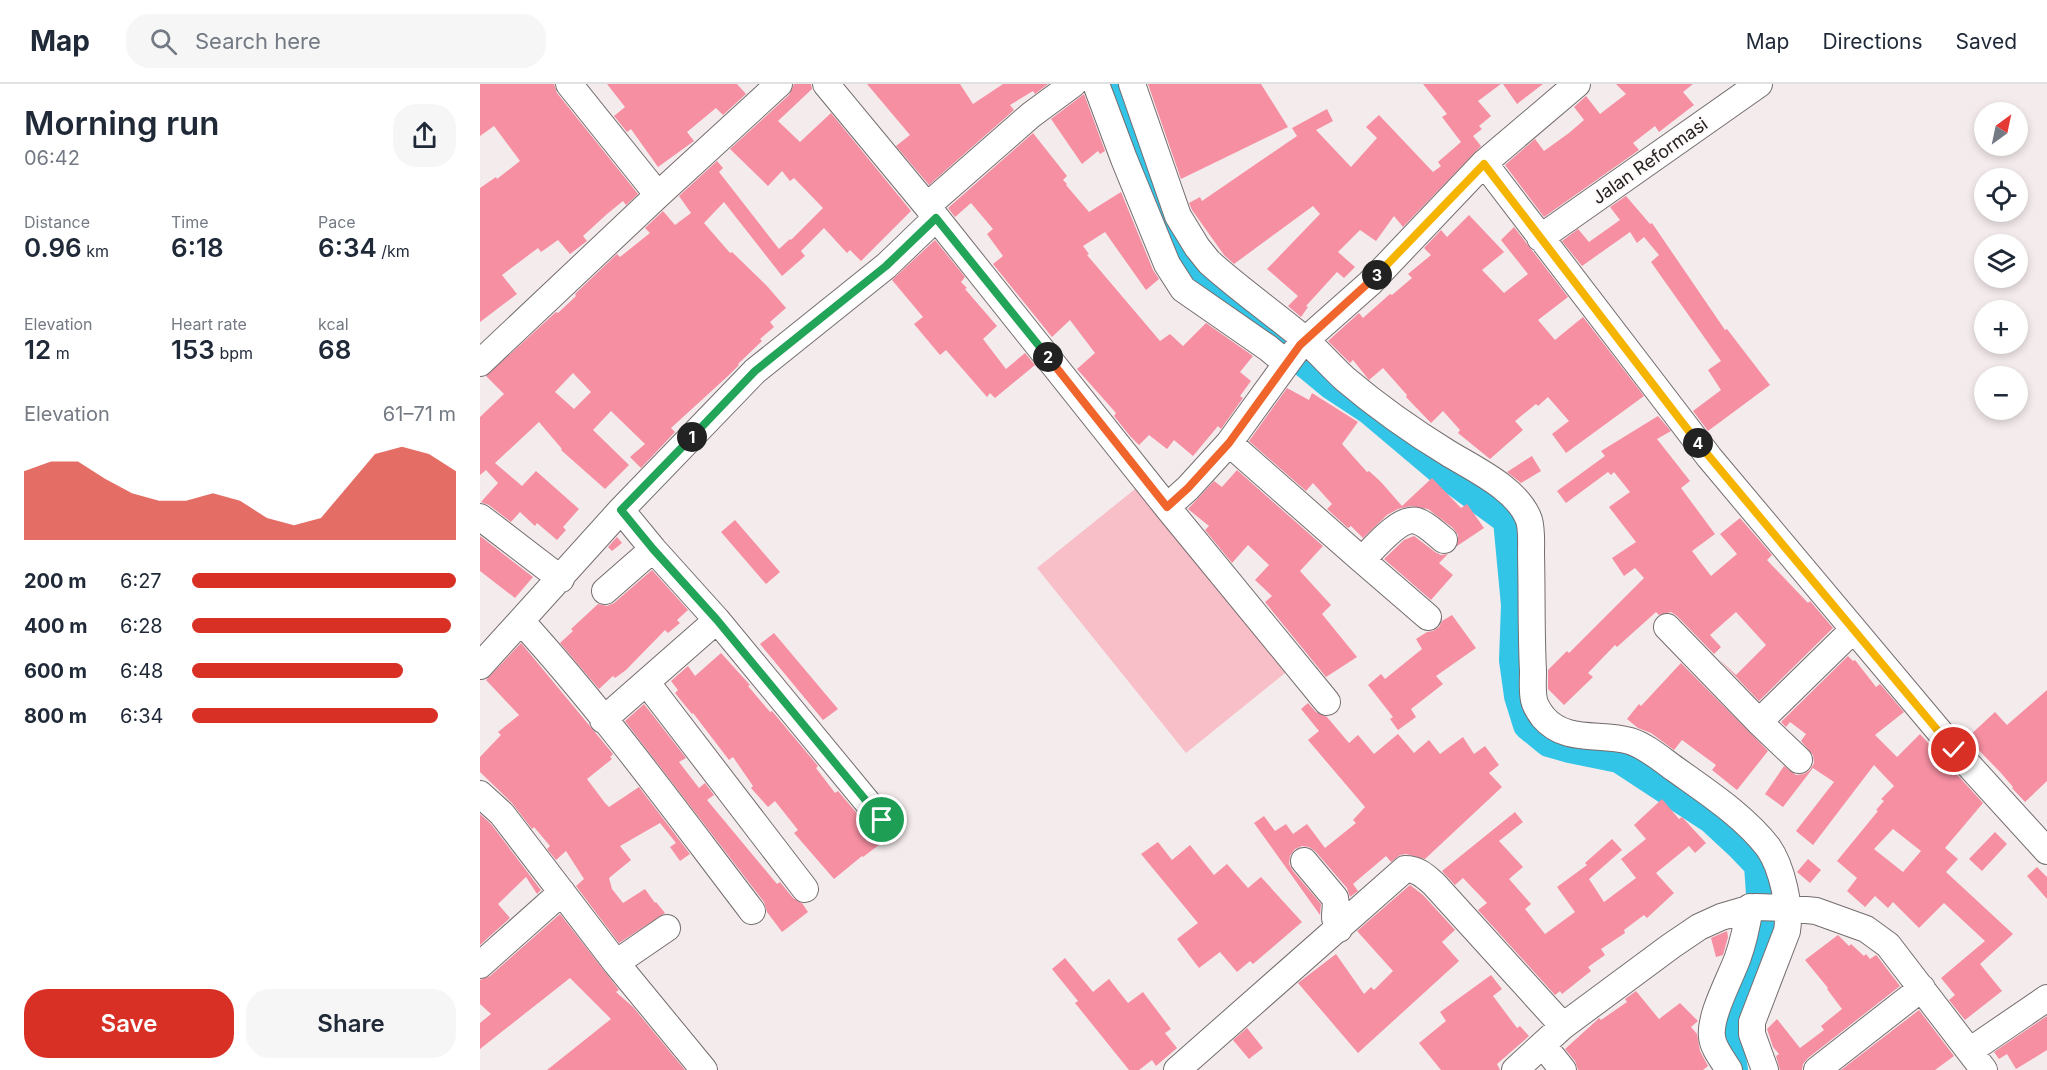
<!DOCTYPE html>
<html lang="en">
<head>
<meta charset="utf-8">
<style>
  :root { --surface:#fff; --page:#f6f6f7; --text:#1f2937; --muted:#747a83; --line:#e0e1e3; --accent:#d93025 }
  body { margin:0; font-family:Inter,sans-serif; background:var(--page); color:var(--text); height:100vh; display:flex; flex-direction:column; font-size:22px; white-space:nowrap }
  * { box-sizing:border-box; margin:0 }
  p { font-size:20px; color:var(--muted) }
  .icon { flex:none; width:33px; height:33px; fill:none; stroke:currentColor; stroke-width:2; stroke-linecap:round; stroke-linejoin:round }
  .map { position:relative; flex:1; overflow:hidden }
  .drawer { display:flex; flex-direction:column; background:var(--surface); width:480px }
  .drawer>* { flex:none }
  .needle { width:39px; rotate:33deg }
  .fabs { position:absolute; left:1494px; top:18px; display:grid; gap:12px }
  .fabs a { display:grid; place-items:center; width:54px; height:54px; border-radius:50%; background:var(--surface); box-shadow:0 3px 9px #0003; font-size:30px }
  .pin { position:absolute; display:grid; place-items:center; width:51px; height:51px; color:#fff; margin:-26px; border:3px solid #fff; border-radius:50%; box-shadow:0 2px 6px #0007 }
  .km { position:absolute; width:30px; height:30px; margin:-15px; border-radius:50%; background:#222; color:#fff; font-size:16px; line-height:30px; text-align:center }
  .round { display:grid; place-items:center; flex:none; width:63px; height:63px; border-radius:24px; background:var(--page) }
  .overview { display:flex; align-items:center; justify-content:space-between; height:102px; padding:0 24px }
  h1 { font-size:33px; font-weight:600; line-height:45px }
  .figures { display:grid; grid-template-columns:repeat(3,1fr); gap:9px; height:102px; padding:6px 24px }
  .figures div { display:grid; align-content:center }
  .figures b { font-size:26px; font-weight:600 }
  .figures small { font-size:16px; font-weight:400 }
  .figures p { font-size:16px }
  .chart { height:168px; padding:12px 24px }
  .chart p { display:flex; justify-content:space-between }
  .chart svg { width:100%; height:108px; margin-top:6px; fill:var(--accent); opacity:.7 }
  .primary-button { display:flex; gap:12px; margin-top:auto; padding:12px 24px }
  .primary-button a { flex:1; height:69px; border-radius:24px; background:var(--accent); color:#fff; font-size:24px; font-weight:600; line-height:69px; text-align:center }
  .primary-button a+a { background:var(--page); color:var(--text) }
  ul { padding:0 24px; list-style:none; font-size:20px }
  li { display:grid; grid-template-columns:96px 72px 1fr; align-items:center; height:45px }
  li i { height:15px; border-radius:8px; background:var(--accent) }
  header { display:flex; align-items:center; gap:36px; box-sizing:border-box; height:84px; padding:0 30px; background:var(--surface); border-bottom:2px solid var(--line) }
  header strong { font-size:28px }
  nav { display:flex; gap:33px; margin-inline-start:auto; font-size:21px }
  .search { width:420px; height:54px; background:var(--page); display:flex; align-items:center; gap:15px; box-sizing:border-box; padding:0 21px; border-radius:24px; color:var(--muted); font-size:22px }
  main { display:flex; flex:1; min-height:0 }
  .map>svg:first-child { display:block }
</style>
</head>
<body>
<header>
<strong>Map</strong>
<div class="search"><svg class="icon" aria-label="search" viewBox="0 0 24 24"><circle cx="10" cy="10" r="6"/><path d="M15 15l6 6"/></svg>Search here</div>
<nav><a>Map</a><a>Directions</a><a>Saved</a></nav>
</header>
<main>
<section class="drawer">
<div class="overview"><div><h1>Morning run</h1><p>06:42</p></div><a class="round"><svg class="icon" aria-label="share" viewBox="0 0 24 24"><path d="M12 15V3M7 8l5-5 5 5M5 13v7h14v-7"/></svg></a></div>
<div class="figures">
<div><p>Distance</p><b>0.96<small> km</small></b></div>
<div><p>Time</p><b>6:18</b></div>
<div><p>Pace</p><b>6:34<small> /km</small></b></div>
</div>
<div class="figures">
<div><p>Elevation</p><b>12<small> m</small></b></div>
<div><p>Heart rate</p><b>153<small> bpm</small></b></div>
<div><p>kcal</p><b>68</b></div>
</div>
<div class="chart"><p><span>Elevation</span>61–71 m</p>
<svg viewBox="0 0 160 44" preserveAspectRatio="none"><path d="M0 44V16L10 12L20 12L30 19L40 25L50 28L60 28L70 25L80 28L90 35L100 38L110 35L120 22L130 9L140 6L150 9L160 16V44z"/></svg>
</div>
<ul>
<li><b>200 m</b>6:27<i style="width:100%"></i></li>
<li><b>400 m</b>6:28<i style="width:98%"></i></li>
<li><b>600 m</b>6:48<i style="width:80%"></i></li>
<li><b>800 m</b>6:34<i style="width:93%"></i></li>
</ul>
<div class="primary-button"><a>Save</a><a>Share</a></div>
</section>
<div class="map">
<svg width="1567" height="986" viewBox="0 0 1567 986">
  <rect width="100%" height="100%" fill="#f4ebec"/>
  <path fill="#f8bfc8" d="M665,397l150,184 -109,88 -149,-185z"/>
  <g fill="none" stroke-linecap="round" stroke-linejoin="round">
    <path stroke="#33c5e7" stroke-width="30" d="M630,6l24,56 13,39 14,35 27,46 144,119 38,25 77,65 61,45 8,85 -2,55 5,36 9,29 21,17 21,6 49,10 93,61 28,26 19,20 4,58 -20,47 -11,46 -4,24 5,30"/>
  </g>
  <path fill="#f68fa2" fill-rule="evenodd" d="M0,0h74l3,9 81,101 -12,11 -3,-4 -16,13 -24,22 4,5 -17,13 -12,-14 -17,12 -3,-4 -36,27 15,19 -37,28v-134l16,-11 1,2 23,-18 -26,-35 -14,10z
    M127,0h130l9,10 -23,21 -7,-7 -29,24 7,9 -36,26 -27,-38 -4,3 -13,-16 11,-9z
    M314,0h17l1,5 -34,32 22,21 31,-29 80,98 -50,50 -11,-11 -3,3 -23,-25 -23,23 4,5 -23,20 -58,-74 -20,21 26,30 2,-1 35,34 19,22 -16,14 4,5 -14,12 2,2 -24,23 1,1 -11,11 -57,52 4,4 -34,36 -11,-11 15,-13 -34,-33 -18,19 36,35 -24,24 -44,-39 1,-1 -23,-27 -44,41 27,23 14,-15 43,38 -16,18 3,3 -9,10 -20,-17 -2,3 -15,-14 -9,10 -22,-17 -8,-3 17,-19 -12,-13 -6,5v-58l24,-23 -18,-18 70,-64 2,1 18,-17 -1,-2 42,-40 3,3 30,-24 -5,-5 18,-17 12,14 16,-12 -12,-17 38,-35 6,7 -4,4 60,77 11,-10 1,1 32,-32 -29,-30 -4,3 -8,-10 -14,15 -38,-37 59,-54zM93,289l18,19 -17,17 -19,-17z
    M387,0h93l13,20 30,-20h45l-13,10 -2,-3 -23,14 4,5 -85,75 -33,-39 14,-11z
    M668,0h113l27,43 -107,52z
    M943,0h78l-23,17 13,15 -12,10 3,3 -9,7 8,10 -78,81 -9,-11 -18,25 -16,-11 -22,22 17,15 -11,11 -7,-6 -31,34 2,1 -7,10 -13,-11 10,-10 -31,-27 53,-55 -7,-8 -79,58 -10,-9 -32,-45 -3,-7 11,-6 2,4 95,-65 -5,-8 35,-19 6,12 -17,9 35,37 26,-29 -11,-11 13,-12 54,57 8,-6 -3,-4 23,-20 -19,-25 5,-3z
    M1023,0h40l-26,20z
    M1136,0h77l-10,8 11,13 -35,27 -4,-6 -22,17 6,7 -95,67 -39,-52 30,-26 9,12 25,-18 15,-13 -10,-13 12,-11 14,18 26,-20z
    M604,10l21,57 -5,3 -2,-3 -16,13 -31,-45z
    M553,49l34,43 -4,4 4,4 -1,1 23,27 32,-20 32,78 6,9 -13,11 -41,-58 -22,14 6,8 -2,1 73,86 10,-7 13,12 23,-23 47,33 -13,16 11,9 -11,15 3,2 -22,31 -3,-3 -25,30 -19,-16 -7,9 -18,-14 -10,10 -9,-9 -16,-20 2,-3 -39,-44 18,-16 -25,-33 -18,17 -59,-73 10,-8 -16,-22 6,-5 -22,-26 -16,14 -7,-9z
    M1146,112l24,28 2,-1 73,107 2,-1 43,56 -62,46 -15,-20 28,-21 -13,-20 13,-9 -70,-99 8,-7 -15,-18 -7,6 -7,-11 -48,34 -20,-25 16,-12 11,13 31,-22 -10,-13z
    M989,131l35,37 -22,18 22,23 24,-19 -27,-34 13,-13 54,70 -30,23 17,20 28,-23 61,79 -78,57 -14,-19 17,-13 -21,-24 -10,9 -2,-2 -21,17 8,9 -33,29 -32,-26 2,-3 -17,-19 -12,12 -25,-26 1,-2 -24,-27 -14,12 -16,-20 -3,3 -22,-22 31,-28 4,5 27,-24 2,1 20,-17 -4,-4 23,-19 -7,-7 17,-18 6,7z
    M455,156l30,37 -4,5 6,6 -2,1 32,37 -14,13 23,30 19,-16 10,12 -40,33 -5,-5 -3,4 -41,-47 -6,5 -26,-31 9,-7 -31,-37z
    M807,304l22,12 3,-7 46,29 -16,22 25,28 2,-1 12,11 21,24 30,-28 29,30 6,-4 17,24 -27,18 1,-11 -5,-7 -25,-19 -17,-3 -13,3 -11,6 -24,23 -12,-12 -3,2 -21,-19 5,-5 -19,-21 -7,8 -57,-50z
    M1178,332l13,15 -14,8 33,42 -9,7 34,46 -23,17 19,25 26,-22 -17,-20 20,-16 32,37 -5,5 41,43 2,-2 23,27 -74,73 -40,-42 17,16 30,-30 -30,-33 -26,23 11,12 -7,7 -37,-38 -6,-4 -12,3 -3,-3 -39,35 -2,-2 -27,28 5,4 -29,28 -16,-16v-19l19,-19 2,2 75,-75 -9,-10 -11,8 -12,-18 24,-16 -27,-35 21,-15 -16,-20 -3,3 -3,-3 -42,31 -9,-12 48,-35 -4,-5z
    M1052,372l9,15 -20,12 -14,-11z
    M757,386l86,76 -23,25 31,34 -9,9 35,43 -31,20 -61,-75 7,-6 -17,-16 14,-15 -21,-20 -16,18 -27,-33 4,-4 -21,-17 26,-28 8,6z
    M255,436l45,52 -14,12 -45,-52z
    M0,452l53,41 -18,21 -35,-27z
    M934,452l21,16 6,3 7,-1 -9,9 14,12 -22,25 -47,-41 20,-19z
    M137,453l5,6 -10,8 -4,-4z
    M172,486l36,40 -11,10 3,3 -12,10 -3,-3 -39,40 -11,8 -2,-2 -14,13 -39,-46 13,-12 -2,-2 27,-25 9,2 7,-3z
    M972,531l24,33 -40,28 7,8 -32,25 5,8 -18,13 -8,-11 3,-2 -25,-32 13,-11 4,5 37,-30 -6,-10 11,-7 6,-1 6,-4 3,-6z
    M294,549l64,76 -15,11 -63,-76z
    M41,559l92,111 -3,3 2,2 -25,20 18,24 4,4 30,-20 51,67 -10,7 -10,-14 6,-4 -16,-20 -40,23 11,14 -22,18 3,11 11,14 22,-14 10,14 1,-1 9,11 -46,30 -43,-57 8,-7 -18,-28 -10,9 -9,-11 3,-3 -16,-19 -2,2 -20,-26 -32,-31v-15l21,-22 -3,-3 21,-17 -33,-35z
    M241,569l29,32 -2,1 22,26 2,-1 46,55 -2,2 19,25 3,-2 33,39 6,4 8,1 3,3 -25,19 -1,-1 -28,23 -40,-46 4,-3 -23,-29 -7,6 -17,-19 2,-2 -20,-29 -4,3 -36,-47 -1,1 -17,-21 3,-3 -7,-9 17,-15 7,10z
    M1368,572l5,5 2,-1 21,27 4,-3 24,28 -29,23 22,22 23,-23 63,69 -38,45 13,11 -12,13 67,62 -33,30 22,27 -37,29 -16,-20 6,-5 -14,-17 44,-37 -41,-38 -25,25 -26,-26 -5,6 -13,-12 -10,11 -18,-16 10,-13 -20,-17 41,-50 -2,-1 8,-9 -3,-2 13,-13 -20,-21 -61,80 -17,-14 38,-49 -21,-14 -30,39 -18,-13 19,-28 12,9 8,-1 6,-4 4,-7 -1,-8 -12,-14 5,-7 -16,-12 -4,5 -5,-5zM1413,745l28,22 -18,21 -29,-23z
    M1201,579l87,88 -31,39 -25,-20 4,-5 -34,-25 -8,10 -23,-17 -13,-5 -11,-9 12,-15 2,2z
    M1567,606v91l-22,21 -13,-14 1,-1 -12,-14 -34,-35 28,-26 12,13z
    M828,619l8,9 11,5 22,26 9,-8 16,19 24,-20 16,19 15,-13 11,14 23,-17 11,17 11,-8 14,19 -10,8 13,14 -77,72 -19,-5 -6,1 -9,7 -5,-6 -33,28 5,7 -8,6 -3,-9 -32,-37 -6,-4 -7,-1 -7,3 -5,7 -1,8 4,7 28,33 -1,11 -66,-92 10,-7 11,15 11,-7 7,10 14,-10 18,24 31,-25 -3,-3 12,-13 -57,-67 11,-9 -18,-22z
    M164,620l42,54 -7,4 20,26 6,-5 9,12 -7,5 70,84 3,-2 13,16 9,5 6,9 -26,20 -15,-20 -3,-10 -139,-181z
    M1182,715l17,20 3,-2 24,26 -11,10 -6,-7 -33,27 18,20 -27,25 -3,-3 -20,15 1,3 -24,16 4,6 -17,12 3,4 -29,23 -2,-3 -5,4 -77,-85 9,-7 -24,-25 -8,7 -13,-14 73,-59 8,10 -24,19 24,26 -14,12 22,25 -6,5 20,25 30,-22 -18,-25 30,-22 -2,-2 27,-24 10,11 -33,29 15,23 32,-24 -15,-19 25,-20 -12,-14z
    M0,730l11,10 50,66 -4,4 -11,-17 -28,27 12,14 -30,27z
    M1515,748l12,12 -25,27 -13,-12z
    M678,758l14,18 18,-15 24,30 13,-11 21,24 13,-11 41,45 -49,42 -3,-3 -13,11 -17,-20 -21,16 -22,-29 21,-16 -57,-69z
    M1328,775l13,11 -11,13 -13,-11z
    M1557,783l10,10v22l-20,-23z
    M930,801l13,10 32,35 -13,12 17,19 -101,92 -60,-70 38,-29 28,40 7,-7 3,3 19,-19 -36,-40z
    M80,830l59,76 -3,2 17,15 52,63h-138l64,-51 -41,-41 -90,71v-26l11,-9 -11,-10v-24l10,-4z
    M1247,847l1,6 -5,18 -7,2 -5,-19z
    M1358,851l11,11 2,-2 13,12 2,-2 4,5 6,-4 1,1 23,30 -92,72 -5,6 -1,6h-22l-4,-14 3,-2 -6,-7 -6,-18 10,-10 23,29 24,-18 -3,-4 21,-17 -15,-20 1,-1 -23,-28z
    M585,874l28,34 16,-13 19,24 15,-11 28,37 -6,4 12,15 -21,18 -4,-6 -13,10h-10l-54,-67 3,-2 -26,-32z
    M1011,891l11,14 -9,7 24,32 3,-2 9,10 -32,28 3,6h-59l-22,-27 27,-22 -6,-9z
    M1156,907l23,28 21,-16 18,18 -7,6 6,7 3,17 8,15 -5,4h-125l-3,-9 -10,-12 31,-28 3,-3 2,2 26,-18 -2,-3z
    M1439,926l35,46 -19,14h-94z
    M1567,932v34l-31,19 -9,-15 -8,5 -5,-7z
    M767,944l16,20 -14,11 -16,-19z"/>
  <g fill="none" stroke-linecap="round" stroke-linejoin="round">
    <g stroke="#746d6e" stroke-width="28">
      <path id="minor" d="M89,0l89,111
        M346,0l101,122 240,301 21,-19 41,-45 71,-98 70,-62 114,-120 93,-79
        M616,0l28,75 43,105 16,25 85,59 18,15
        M652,0l46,132 19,31 12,15c30,27 63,50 94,76 15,13 28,28 42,41 32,27 67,52 103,74 26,16 70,36 81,67 3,10 2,24 2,34 1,39 0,78 2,117 0,9 -1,20 1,29 1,6 6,13 9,17 23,27 57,15 87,24 16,5 31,18 45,28 32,23 69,47 93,78 14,20 23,60 19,84l-35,91v12l13,36
        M1004,79l225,294 246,293 92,101
        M447,122l104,-91 42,-31
        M1060,154l219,-154
        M0,279l178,-168 121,-111
        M749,359l133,117c12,-12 38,-44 55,-39 10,3 19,13 27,19
        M687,423l160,195
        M141,426l32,39 64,71 165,200
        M0,433l81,62
        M882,476l66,57
        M125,507l48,-42
        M41,537c83,91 156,192 231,290
        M1187,543l92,95 40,38
        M0,582l141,-156 134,-139 131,-105 50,-48
        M167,599l158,206
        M123,636l114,-100
        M1279,638l94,-92
        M0,710l22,20 114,149 88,107
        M824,777l31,37c3,13 -4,18 4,31
        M136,879l51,-35
        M0,881l82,-73
        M1063,961l20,25
        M1491,966l76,-52
        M697,986l228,-201c13,0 20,7 29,15l129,142
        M1035,986l48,-44 108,-80 28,-19 22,-10 34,-10 32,1 29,3 50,18 22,16 96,125
        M1249,986c-6,-10 -16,-22 -17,-33 -3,-21 19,-60 26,-80 6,-17 9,-32 12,-50
        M1337,986l105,-82"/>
    </g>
    <use href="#minor" stroke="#fff" stroke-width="26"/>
  </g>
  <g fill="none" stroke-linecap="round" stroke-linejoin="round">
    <g stroke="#fff" stroke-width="12">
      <path id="split-1" d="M212,353l-71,73 32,39 64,71 165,200"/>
    </g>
    <g stroke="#fff" stroke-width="12">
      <path id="split-2" d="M212,353l63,-66 131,-105 50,-48 112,139"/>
    </g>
    <g stroke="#fff" stroke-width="12">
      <path id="split-3" d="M568,273l119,150 21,-19 41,-45 71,-98 77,-70"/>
    </g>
    <g stroke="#fff" stroke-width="12">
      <path id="split-4" d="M897,191l107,-111 214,279"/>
    </g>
    <g stroke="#fff" stroke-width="12">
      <path id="split-5" d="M1218,359l256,307"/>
    </g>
    <use href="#split-1" stroke="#22a559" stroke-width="8"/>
    <use href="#split-2" stroke="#22a559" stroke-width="8"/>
    <use href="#split-3" stroke="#f0652b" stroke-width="8"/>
    <use href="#split-4" stroke="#f5b400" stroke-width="8"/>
    <use href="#split-5" stroke="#f5b400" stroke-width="8"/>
  </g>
  <g text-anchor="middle" stroke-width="4.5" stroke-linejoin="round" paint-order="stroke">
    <g font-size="18" fill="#252222" stroke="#fffafa">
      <text transform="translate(1170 77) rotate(-35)" y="6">Jalan Reformasi</text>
    </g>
  </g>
</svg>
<div class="fabs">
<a><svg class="needle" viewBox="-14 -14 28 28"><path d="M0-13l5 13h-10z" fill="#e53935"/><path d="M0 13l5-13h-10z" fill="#747a83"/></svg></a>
<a><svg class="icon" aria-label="locate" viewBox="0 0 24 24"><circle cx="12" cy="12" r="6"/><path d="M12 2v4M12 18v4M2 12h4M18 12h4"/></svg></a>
<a><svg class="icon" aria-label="layers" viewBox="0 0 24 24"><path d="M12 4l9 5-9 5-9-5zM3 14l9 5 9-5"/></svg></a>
<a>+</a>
<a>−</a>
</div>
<div class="pin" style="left:402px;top:736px;background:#1e9e55"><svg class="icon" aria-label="arrive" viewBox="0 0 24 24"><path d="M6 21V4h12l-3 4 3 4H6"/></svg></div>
<div class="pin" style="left:1474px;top:666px;background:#d93025"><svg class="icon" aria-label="check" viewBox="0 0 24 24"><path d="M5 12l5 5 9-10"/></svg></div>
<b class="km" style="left:212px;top:353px">1</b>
<b class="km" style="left:568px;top:273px">2</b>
<b class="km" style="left:897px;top:191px">3</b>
<b class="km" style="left:1218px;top:359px">4</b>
</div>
</main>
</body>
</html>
